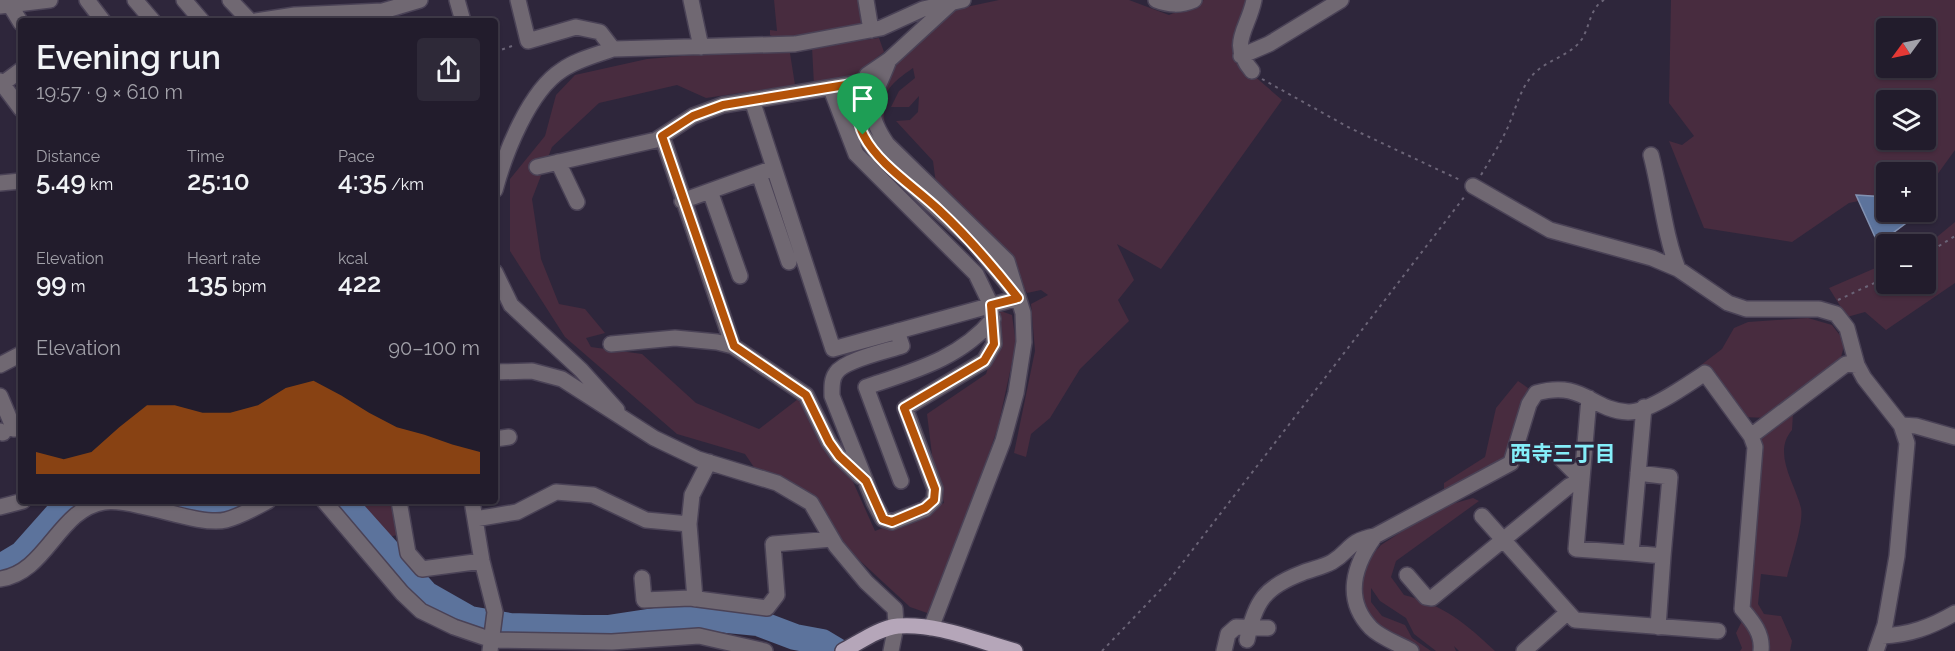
<!DOCTYPE html>
<html lang="en">
<head>
<meta charset="utf-8">
<style>
  :root { --surface:#221c2c; --page:#2e2938; --text:#f1f3f6; --muted:#a2a1a9; --line:#3f3a48; --accent:#b45309 }
  body { margin:0; font-family:Raleway,"Noto Sans JP",sans-serif; background:var(--page); color:var(--text); height:100vh; display:flex; flex-direction:column; font-size:22px; white-space:nowrap }
  * { box-sizing:border-box; margin:0 }
  p { font-size:20px; color:var(--muted) }
  .icon { flex:none; width:33px; height:33px; fill:none; stroke:currentColor; stroke-width:2; stroke-linecap:round; stroke-linejoin:round }
  .map { position:relative; flex:1; overflow:hidden }
  .sheet { position:absolute; left:18px; top:18px; width:480px; height:486px; display:flex; flex-direction:column; background:var(--surface); border-radius:6px; box-shadow:0 2px 4px #0004,0 0 0 2px var(--line) }
  .sheet>* { flex:none }
  .needle { width:39px; rotate:237deg }
  .tools { position:absolute; left:1876px; top:18px; display:grid; gap:12px }
  .tools a { display:grid; place-items:center; width:60px; height:60px; border-radius:6px; background:var(--surface); box-shadow:0 2px 4px #0004,0 0 0 2px var(--line); font-size:30px }
  .pin { position:absolute; display:grid; place-items:center; width:51px; height:51px; color:#fff; margin:-62px -26px; border-radius:50% 50% 50% 0; rotate:-45deg; box-shadow:0 0 6px #0007 }
  .pin .icon { rotate:45deg }
  .round { display:grid; place-items:center; flex:none; width:63px; height:63px; border-radius:6px; background:var(--page) }
  .summary { display:flex; align-items:center; justify-content:space-between; height:102px; padding:0 18px }
  h1 { font-size:33px; font-weight:600; line-height:45px }
  .figures { display:grid; grid-template-columns:repeat(3,1fr); gap:9px; height:102px; padding:6px 18px }
  .figures div { display:grid; align-content:center }
  .figures b { font-size:26px; font-weight:600 }
  .figures small { font-size:16px; font-weight:400 }
  .figures p { font-size:16px }
  .chart { height:168px; padding:12px 18px }
  .chart p { display:flex; justify-content:space-between }
  .chart svg { width:100%; height:108px; margin-top:6px; fill:var(--accent); opacity:.7 }
  .map>svg:first-child { display:block }
</style>
</head>
<body>
<div class="map">
<svg width="1955" height="651" viewBox="0 0 1955 651">
  <rect width="100%" height="100%" fill="#2e263b"/>
  <path fill="#482c3f" fill-rule="evenodd" d="M774,0h87l5,25 -86,16 -10,-6v-5l7,1z
    M999,0h130l40,15 35,-15h44l-10,62 44,38 -121,169 -44,-25 17,36 -16,20 11,21 -49,48 -30,49 -19,16 -5,23 -12,-4 21,-102 -4,-47 17,-9 -7,-5 -14,3 -18,-34 -73,-75 -3,-23 -37,-40 14,-1 8,-8 1,-16 -10,11h-18l8,-16 16,-13 -2,-10c-29,20 -31,26 -28,59l-8,-5 -4,-30 21,-30 58,-52z
    M1671,0h284v150l-26,36 -3,1v-15h-39v23l-38,8 -57,39 -88,-14 -35,-87 13,4 12,-9 -25,-33zM1887,28h39v40h-39zM1887,100h39v40h-39z
    M879,38l5,14 -16,12 -12,15 -42,6 -2,-38z
    M789,47l6,38 -89,13 -29,-13 -78,18 -47,44 -20,52 9,60 18,45 26,5 20,24 -19,5 5,9 51,7 54,49 63,26 43,-33 48,79 25,56 69,-28 -11,-40 -6,-49 59,-40 12,-37 -3,-28 17,6 4,29 -18,83 -65,188 -23,-8 -67,-62 -30,-51 -53,-18 -15,-22 -68,-20 -112,-97 -55,-86v-72l35,-43 11,-41 19,-20 72,-16z
    M1955,222v61l-69,47 -21,-18 -18,5 -18,-29 58,-25v21h39v-38z
    M1808,318l24,7 13,17 -5,19 -72,57 -26,-1 -41,-52 21,-16 12,-21 14,-6z
    M1518,381l10,7 -22,68 -62,35v-8l41,-26 11,-49z
    M1793,413l-1,17c-20,23 3,53 9,78 3,15 -10,52 -14,69l-26,-3 -3,30 6,10 17,2 11,25 -2,10h-24l-21,-48 15,-169z
    M1473,498l6,3 -83,60 -5,16 13,18c41,11 60,27 91,56h-36l-5,-5 2,5h-20l-22,-17 -8,-16 -26,-17 -9,-13v14l11,14 23,9 7,13 19,13h-14l-40,-24 -13,-21 -2,-20 5,-26 14,-15 57,-37z
    M393,502l5,33 -16,3 -27,-31z
    M1742,621l6,6 6,24h-14l2,-3 -6,-15z"/>
  <path fill="#5c739c" stroke="#8291b1" stroke-width="1.5" d="M1856,195l31,2v15h34l-39,29 -7,-4z"/>
  <g fill="none" stroke-linecap="round" stroke-linejoin="round">
    <path stroke="#5c739c" stroke-width="26" d="M186,501l36,6 18,-6
      M343,501l83,93 44,25 40,7 73,2h25l79,-12 71,7 37,14 27,5 15,9
      M0,567l22,-13 47,-53"/>
    <g stroke="#4a4256" stroke-width="18">
      <path id="minor" d="M7,0l14,23
        M87,0l16,21
        M135,0l18,21
        M184,0l18,21
        M230,0l20,21
        M457,0l6,21
        M518,0l10,41 48,-14 24,5 13,17
        M691,0l10,47
        M866,0l5,30
        M1156,0c13,5 24,6 38,0
        M950,4l-61,56 -22,15 -9,21v20l5,19 14,19 95,87 43,52
        M0,6l50,-6
        M256,21l39,-6 88,-4 37,-11
        M1241,56l28,-12 72,-44
        M889,60c-14,38 -28,46 -2,84l120,117 16,52 1,29 -8,51 -13,48 -72,187
        M1252,71c-24,-28 -4,-41 2,-71
        M0,81l21,28
        M2,84l19,-14
        M831,89l25,65 120,120 15,31 3,39 -10,17 -79,47 30,81 -1,11 -9,9 -33,13 -9,-3 -9,-17 -42,-106c0,-7 -1,-16 4,-23 8,-13 51,-22 66,-27l-5,-15
        M752,100l81,249 185,-51
        M662,136l71,210
        M1651,155c10,38 13,78 27,114
        M558,162l19,40
        M537,167l119,-27 37,-24 30,-11 141,-23
        M759,174l30,88
        M0,183l21,-2
        M1473,186l77,44 102,28 26,11 50,34 18,6h73l17,5 11,14 10,37 7,13 37,47 6,18 -10,113 -12,69 -9,26
        M495,190c10,-37 34,-99 67,-120 14,-10 34,-15 51,-21l182,-5 86,-16 42,-19 40,-9
        M710,191l30,85
        M682,201l92,-33
        M495,272l16,33 70,65 36,40
        M611,344l64,-6 42,4 16,4 73,49 23,47 10,14 22,21
        M0,365l21,-11
        M495,372l37,-1 30,8 92,59 44,21 79,24 34,20 25,43 30,36 29,27 1,17 -5,25
        M0,396l14,33
        M1589,398l-13,151 55,4 13,-146
        M1901,425l15,1 39,11
        M0,431l3,2
        M1751,436l95,-72 11,1
        M495,439l14,-2
        M901,481l-35,-94c47,-16 94,-28 127,-68
        M324,501l78,92 19,18 33,16 38,13 120,2 87,-6 66,15
        M399,501l9,52 14,16 60,-8
        M472,501l10,60 13,51 -5,39
        M0,507l23,-6
        M1482,516l93,104 143,11
        M475,519l42,-7 39,-20 37,3 53,25 43,4
        M1631,553l32,3 7,-79 -32,-4
        M1407,575l19,22 6,1 137,-112 13,-6 -29,-29
        M642,578l2,22 46,-2 77,10 10,-13 -4,-51 59,-5
        M0,579c47,-6 58,-70 104,-77 14,-2 28,2 41,5 21,4 61,18 81,13 15,-4 29,-12 42,-19
        M695,599l-6,-75 3,-29 17,-33
        M1658,627l5,-71
        M1882,636c27,-1 49,-9 73,-23
        M1247,640c8,-39 18,-53 55,-67 10,-4 21,-6 30,-11 19,-11 15,-21 43,-26
        M1224,651l4,-17 8,-7 32,1
        M1411,651c-12,-7 -30,-13 -40,-23 -28,-29 -17,-63 4,-92l136,-73 18,-59 7,-11c48,-13 54,17 92,19 20,1 60,-28 77,-39l46,63 4,11 -13,162c11,13 21,25 19,42
        M1524,651l44,-39"/>
    </g>
    <g stroke="#4a4256" stroke-width="18">
      <path id="major" d="M843,651c17,-9 36,-23 55,-25 39,-3 80,15 117,25"/>
    </g>
    <path stroke="#6b6477" stroke-width="2" stroke-dasharray="3 4.5" stroke-linecap="butt" d="M495,52l20,-7
      M1262,79l86,48 112,53
      M1481,175c9,-15 18,-29 25,-44 9,-18 12,-38 25,-54 13,-17 39,-20 51,-38 8,-13 8,-31 22,-39
      M1926,254l29,-18
      M1838,300l49,-23
      M1102,651l65,-68 298,-387"/>
    <use href="#minor" stroke="#706872" stroke-width="15"/>
    <use href="#major" stroke="#b5a6b9" stroke-width="15"/>
  </g>
  <g fill="none" stroke-linecap="round" stroke-linejoin="round">
    <g stroke="#fff" stroke-width="12">
      <path id="route" d="M864,82c-7,17 -9,37 0,54 15,29 51,51 75,74 29,27 54,56 79,88l-27,7 3,39 -10,17 -80,47 31,81 -1,11 -9,8 -33,14 -9,-3 -17,-38 -27,-25 -10,-14 -23,-47 -72,-49 -72,-210 31,-20 30,-11z"/>
    </g>
    <use href="#route" stroke="#b45309" stroke-width="8"/>
  </g>
  <g text-anchor="middle" stroke-width="6" stroke-linejoin="round" paint-order="stroke">
    <g font-size="21" font-weight="bold" fill="#84eef9" stroke="#2e263b">
      <text x="1563" y="461">西寺三丁目</text>
    </g>
  </g>
</svg>
<div class="tools">
<a><svg class="needle" viewBox="-14 -14 28 28"><path d="M0-13l5 13h-10z" fill="#e53935"/><path d="M0 13l5-13h-10z" fill="#a2a1a9"/></svg></a>
<a><svg class="icon" aria-label="layers" viewBox="0 0 24 24"><path d="M12 4l9 5-9 5-9-5zM3 14l9 5 9-5"/></svg></a>
<a>+</a>
<a>−</a>
</div>
<div class="pin" style="left:863px;top:135px;background:#1e9e55"><svg class="icon" aria-label="arrive" viewBox="0 0 24 24"><path d="M6 21V4h12l-3 4 3 4H6"/></svg></div>
<section class="sheet">
<div class="summary"><div><h1>Evening run</h1><p>19:57 · 9 × 610 m</p></div><a class="round"><svg class="icon" aria-label="share" viewBox="0 0 24 24"><path d="M12 15V3M7 8l5-5 5 5M5 13v7h14v-7"/></svg></a></div>
<div class="figures">
<div><p>Distance</p><b>5.49<small> km</small></b></div>
<div><p>Time</p><b>25:10</b></div>
<div><p>Pace</p><b>4:35<small> /km</small></b></div>
</div>
<div class="figures">
<div><p>Elevation</p><b>99<small> m</small></b></div>
<div><p>Heart rate</p><b>135<small> bpm</small></b></div>
<div><p>kcal</p><b>422</b></div>
</div>
<div class="chart"><p><span>Elevation</span>90–100 m</p>
<svg viewBox="0 0 160 44" preserveAspectRatio="none"><path d="M0 44V35L10 38L20 35L30 25L40 16L50 16L60 19L70 19L80 16L90 9L100 6L110 12L120 19L130 25L140 28L150 32L160 35V44z"/></svg>
</div>
</section>
</div>
</body>
</html>
